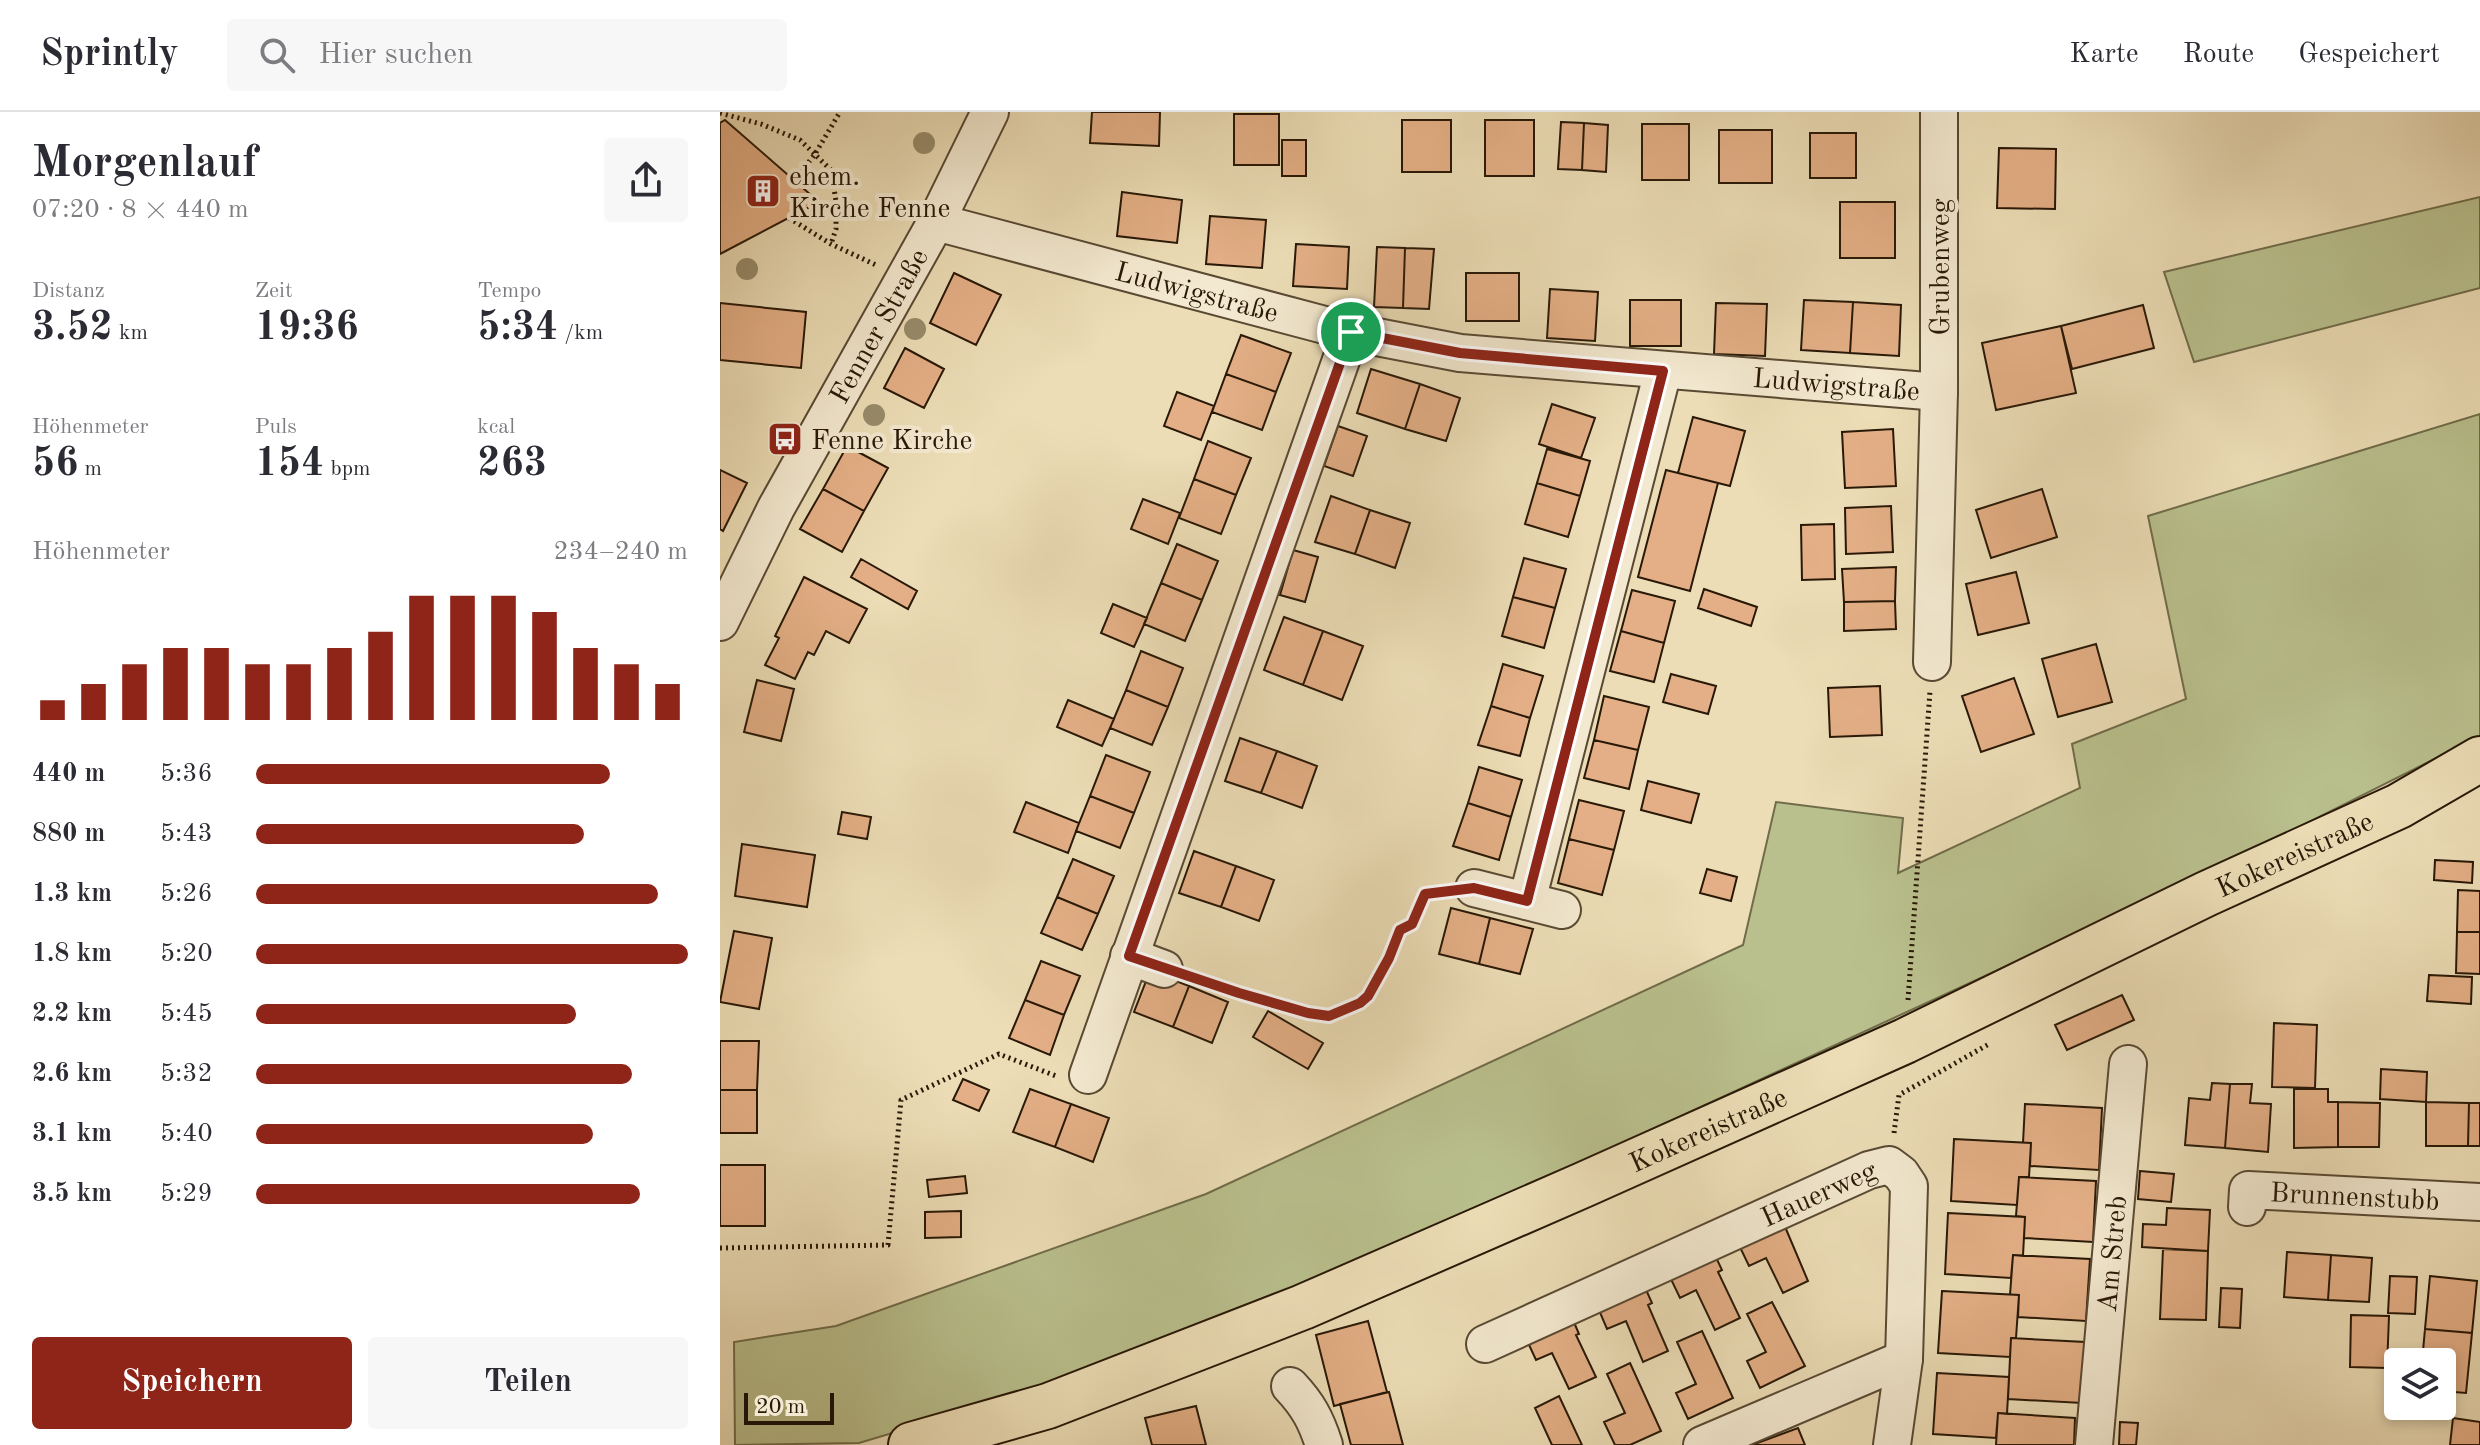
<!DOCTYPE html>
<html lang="de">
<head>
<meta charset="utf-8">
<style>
  :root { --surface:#fff; --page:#f7f7f7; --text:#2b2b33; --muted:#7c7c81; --line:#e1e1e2; --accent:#8f2418 }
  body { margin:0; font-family:"Old Standard TT",serif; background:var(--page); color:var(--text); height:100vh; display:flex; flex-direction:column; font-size:30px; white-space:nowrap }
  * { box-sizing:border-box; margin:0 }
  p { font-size:26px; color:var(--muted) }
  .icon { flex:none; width:44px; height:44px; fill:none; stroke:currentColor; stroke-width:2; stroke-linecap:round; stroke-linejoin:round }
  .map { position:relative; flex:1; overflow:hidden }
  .sheet { display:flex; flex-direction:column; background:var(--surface); width:720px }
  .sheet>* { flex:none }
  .controls { position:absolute; left:1664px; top:1236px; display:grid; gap:16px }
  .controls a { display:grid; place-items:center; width:72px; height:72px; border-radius:8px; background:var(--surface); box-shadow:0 4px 12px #0003; font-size:40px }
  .scale { position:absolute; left:24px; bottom:20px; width:90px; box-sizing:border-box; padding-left:8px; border:4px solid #281807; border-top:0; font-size:22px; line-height:28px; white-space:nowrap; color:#281807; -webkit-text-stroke:6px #f3e9d0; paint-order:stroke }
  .pin { position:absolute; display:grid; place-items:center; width:68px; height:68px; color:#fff; margin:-34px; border:4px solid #fff; border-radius:50%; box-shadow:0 2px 8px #0007 }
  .round { display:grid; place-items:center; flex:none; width:84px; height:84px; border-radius:8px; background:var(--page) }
  .head { display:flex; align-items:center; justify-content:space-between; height:136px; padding:0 32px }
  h1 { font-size:44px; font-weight:700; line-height:60px }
  .figures { display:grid; grid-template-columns:repeat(3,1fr); gap:12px; height:136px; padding:8px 32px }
  .figures div { display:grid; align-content:center }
  .figures b { font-size:40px; font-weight:700 }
  .figures small { font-size:22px; font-weight:400 }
  .figures p { font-size:22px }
  .chart { height:224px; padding:16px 32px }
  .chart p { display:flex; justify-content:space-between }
  .chart svg { width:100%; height:144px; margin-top:8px; stroke:var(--accent); stroke-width:6 }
  .primary-button { display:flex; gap:16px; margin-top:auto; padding:16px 32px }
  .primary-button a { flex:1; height:92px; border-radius:8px; background:var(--accent); color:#fff; font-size:32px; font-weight:700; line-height:92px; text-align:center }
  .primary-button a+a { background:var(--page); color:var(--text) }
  ul { padding:0 32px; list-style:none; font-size:26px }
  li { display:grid; grid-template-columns:128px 96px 1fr; align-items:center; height:60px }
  li i { height:20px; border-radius:10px; background:var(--accent) }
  header { display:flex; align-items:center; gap:48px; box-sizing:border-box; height:112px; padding:0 40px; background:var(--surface); border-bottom:2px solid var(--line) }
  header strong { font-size:38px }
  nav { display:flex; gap:44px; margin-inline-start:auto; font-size:28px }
  .search { width:560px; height:72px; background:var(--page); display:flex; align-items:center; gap:20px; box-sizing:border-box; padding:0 28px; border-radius:8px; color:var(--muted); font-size:30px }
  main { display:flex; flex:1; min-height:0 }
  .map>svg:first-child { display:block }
</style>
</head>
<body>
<header>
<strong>Sprintly</strong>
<div class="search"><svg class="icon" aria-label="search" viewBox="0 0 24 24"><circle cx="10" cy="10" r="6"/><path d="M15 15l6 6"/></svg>Hier suchen</div>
<nav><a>Karte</a><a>Route</a><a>Gespeichert</a></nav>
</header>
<main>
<section class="sheet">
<div class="head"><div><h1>Morgenlauf</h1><p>07:20 · 8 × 440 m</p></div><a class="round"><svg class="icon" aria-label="share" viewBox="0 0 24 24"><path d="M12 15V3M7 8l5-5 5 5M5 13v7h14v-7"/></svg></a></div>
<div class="figures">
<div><p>Distanz</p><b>3.52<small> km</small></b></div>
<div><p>Zeit</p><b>19:36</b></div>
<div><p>Tempo</p><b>5:34<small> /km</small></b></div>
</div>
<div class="figures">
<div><p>Höhenmeter</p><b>56<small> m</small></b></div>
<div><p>Puls</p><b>154<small> bpm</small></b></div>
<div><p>kcal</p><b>263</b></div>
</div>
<div class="chart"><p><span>Höhenmeter</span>234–240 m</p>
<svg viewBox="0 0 160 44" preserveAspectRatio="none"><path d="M5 44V38M15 44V33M25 44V27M35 44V22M45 44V22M55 44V27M65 44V27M75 44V22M85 44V17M95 44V6M105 44V6M115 44V6M125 44V11M135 44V22M145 44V27M155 44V33"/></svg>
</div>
<ul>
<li><b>440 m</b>5:36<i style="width:82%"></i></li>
<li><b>880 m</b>5:43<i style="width:76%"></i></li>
<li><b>1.3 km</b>5:26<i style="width:93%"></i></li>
<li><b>1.8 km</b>5:20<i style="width:100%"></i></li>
<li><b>2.2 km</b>5:45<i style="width:74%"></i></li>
<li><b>2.6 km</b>5:32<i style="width:87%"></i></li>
<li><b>3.1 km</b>5:40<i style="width:78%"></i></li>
<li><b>3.5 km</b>5:29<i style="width:89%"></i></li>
</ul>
<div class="primary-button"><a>Speichern</a><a>Teilen</a></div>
</section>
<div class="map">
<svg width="1760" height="1333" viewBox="0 0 1760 1333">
  <rect width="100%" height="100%" fill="#ecddb6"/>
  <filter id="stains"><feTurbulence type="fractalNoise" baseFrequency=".0025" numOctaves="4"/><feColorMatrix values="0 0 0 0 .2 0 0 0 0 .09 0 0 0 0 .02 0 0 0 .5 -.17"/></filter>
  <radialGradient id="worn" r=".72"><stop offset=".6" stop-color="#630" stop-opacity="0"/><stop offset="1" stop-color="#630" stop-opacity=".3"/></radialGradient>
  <path fill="#b9c08d" stroke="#706c4a" stroke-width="2" d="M1760,85v91l-286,74 -30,-90z
    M1760,302v322l-274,138 -913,421 -253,94 -181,54 -124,2 -1,-103 102,-16 370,-132 537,-249 33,-143 127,16 -5,55 182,-85 -8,-44 114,-45 -38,-183z"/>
  <path fill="#e4af86" stroke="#281807" stroke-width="2" d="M372,0h68l-1,34 -69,-3z
    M514,2h45v51h-45z
    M5,8l94,82 -99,52v-131z
    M682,8h49v52h-49z
    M765,8h49v56h-49z
    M841,10l23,1 -2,47 -24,-1z
    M864,11l24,2 -2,47 -24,-2z
    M922,12h47v56h-47z
    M999,18h53v53h-53z
    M1090,21h46v45h-46z
    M562,28h24v36h-24z
    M1279,36l57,1 -1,60 -58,-1z
    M402,80l60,8 -5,43 -60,-7z
    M1120,90h55v56h-55z
    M490,104l56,4 -4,48 -56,-4z
    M576,132l53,3 -2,42 -54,-3z
    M657,135l28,1 -2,60 -29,-1z
    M685,136l29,1 -5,60 -26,-1z
    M234,161l47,22 -25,50 -46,-22z
    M746,161h53v48h-53z
    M830,177l48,3 -3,49 -48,-3z
    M910,188h51v46h-51z
    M1084,188l49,2 -3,51 -49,-3z
    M1133,190l48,3 -2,51 -49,-3z
    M0,191l86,9 -5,56 -81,-8z
    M996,191l51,1 -2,52 -51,-2z
    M1423,193l11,43 -82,21 -11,-43z
    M1341,214l15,67 -80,17 -14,-67z
    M521,223l50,18 -15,39 -50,-18z
    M185,236l39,21 -20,39 -40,-20z
    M651,257l49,15 -15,45 -48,-16z
    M506,262l50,18 -14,38 -50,-18z
    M700,272l40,14 -14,43 -41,-12z
    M457,280l37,14 -13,34 -37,-14z
    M832,292l43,14 -14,40 -42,-14z
    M973,305l52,14 -15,55 -52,-13z
    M618,314l29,10 -14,40 -29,-10z
    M1173,317l3,57 -51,2 -3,-56z
    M488,329l43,17 -15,37 -42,-16z
    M127,334l41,22 -24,43 -41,-22z
    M827,337l43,12 -10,35 -43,-13z
    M0,358l27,13 -24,48 -3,-2z
    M946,358l52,13 -28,108 -52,-14z
    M474,367l42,16 -15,39 -42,-16z
    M817,371l43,13 -12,41 -43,-13z
    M103,377l41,22 -22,41 -42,-23z
    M1322,377l15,48 -66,21 -15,-48z
    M611,384l39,14 -15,44 -40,-12z
    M423,387l37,14 -12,31 -37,-15z
    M1171,394l2,46 -47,2 -1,-46z
    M650,398l40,13 -15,45 -40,-14z
    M1114,412l1,55 -33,1 -1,-55z
    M457,432l41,17 -16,39 -41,-17z
    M573,438l25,7 -13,45 -25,-7z
    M804,446l42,11 -11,39 -42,-11z
    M141,447l56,32 -9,18 -57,-32z
    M1176,455l-1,34 -51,1 -2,-33z
    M1296,460l13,51 -51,12 -12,-51z
    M84,465l63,32 -18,34 -23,-12 -12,24 -6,-3 -13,27 -30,-14 14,-27 -4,-2z
    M441,471l41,17 -17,41 -41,-17z
    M984,477l53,18 -6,19 -53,-18z
    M912,478l43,11 -11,42 -43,-12z
    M793,485l42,11 -11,40 -42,-12z
    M1175,489l1,28 -52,2v-29z
    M393,492l34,14 -13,29 -33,-14z
    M564,505l39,14 -20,54 -39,-15z
    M603,519l40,15 -21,54 -39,-15z
    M901,519l43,12 -10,39 -44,-11z
    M1376,532l16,58 -54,15 -16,-58z
    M421,539l42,17 -15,39 -42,-17z
    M783,552l40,12 -13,42 -39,-12z
    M951,562l45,12 -8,28 -45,-12z
    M1294,566l20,56 -53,18 -19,-56z
    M37,568l37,9 -13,52 -37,-9z
    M1160,574l2,49 -52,2 -2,-49z
    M406,578l42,17 -16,38 -42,-17z
    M884,584l45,11 -11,43 -44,-10z
    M348,588l46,19 -12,27 -45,-19z
    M771,594l39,12 -10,38 -42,-11z
    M520,626l37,13 -16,42 -36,-12z
    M874,628l44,10 -9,39 -45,-11z
    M557,639l40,15 -15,42 -41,-15z
    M386,643l44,17 -16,41 -44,-17z
    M759,655l43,13 -11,37 -43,-14z
    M928,669l51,13 -8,29 -50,-13z
    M370,684l44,17 -14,35 -44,-17z
    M859,688l45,11 -10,39 -45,-11z
    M306,690l53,21 -11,30 -54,-21z
    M748,691l43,14 -12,43 -46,-14z
    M122,700l29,5 -4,22 -29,-5z
    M849,727l45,11 -12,45 -44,-12z
    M22,732l73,11 -8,52 -72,-11z
    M474,739l42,15 -15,41 -42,-14z
    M353,747l41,17 -16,38 -41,-17z
    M1715,748l38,2 -1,21 -38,-3z
    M516,754l38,14 -15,41 -38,-14z
    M987,757l30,8 -6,24 -31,-8z
    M1738,778l22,1v41h-23z
    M337,785l41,17 -16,36 -41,-17z
    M731,796l39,10 -11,46 -40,-10z
    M770,806l43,11 -13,45 -41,-10z
    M14,819l38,7 -13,71 -39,-7z
    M1737,820h23v42l-24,-1z
    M321,849l39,15 -16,39 -39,-15z
    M430,859l39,15 -16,41 -39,-15z
    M1709,863l43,2 -1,27 -44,-3z
    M469,874l39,16 -16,41 -39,-16z
    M1402,883l12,25 -67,30 -12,-25z
    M305,888l39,15 -14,40 -41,-17z
    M548,899l55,32 -15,26 -55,-32z
    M1554,911l43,2 -2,63 -43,-1z
    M0,929h39l-2,49h-37z
    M1661,957l46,3 -1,30 -46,-3z
    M243,967l26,11 -10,21 -26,-11z
    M1492,971l18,1 -5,64 -40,-3 4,-47 21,2z
    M1510,972h22l-2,19 21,1 -3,48 -43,-4z
    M310,977l41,15 -16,43 -42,-15z
    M1574,977h34v13h10v45l-44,1z
    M0,978h37v43h-37z
    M1618,990l42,1 -1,44h-41z
    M1706,990l43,1 -1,43h-42z
    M1749,991h11v43h-12z
    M351,992l38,14 -16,44 -38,-15z
    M1305,992l77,4 -3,62 -69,-4 1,-23h-8z
    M1234,1027l77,4 -2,34h-10l-2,28 -66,-4z
    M0,1053h45v61h-45z
    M1420,1059l34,3 -3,28 -33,-3z
    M245,1064l2,17 -38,4 -2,-17z
    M1299,1065l77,4 -3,61 -69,-4 1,-21 -9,-1z
    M1447,1096l43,2 -2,41 -66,-4 1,-23 23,1z
    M241,1099v26l-36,1v-26z
    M1228,1101l77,4 -2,39 -10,-1 -2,23 -66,-4z
    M1063,1110l25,59 -25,12 -17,-35 -17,8 -11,-23z
    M1443,1137l45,2 -2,69 -46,-1z
    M993,1139l9,19 -4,2 22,46 -25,12 -19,-40 -16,8 -12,-25z
    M1567,1140l44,3 -3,45 -44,-3z
    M1293,1143l77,4 -4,62 -68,-4 1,-22h-9z
    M1611,1143l41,3 -3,44 -41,-2z
    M1670,1164l27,1 -2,37 -27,-1z
    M1710,1164l47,5 -5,52 -47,-4z
    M923,1171l9,20 -4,2 20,46 -25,11 -17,-41 -19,8 -11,-26z
    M1501,1176l21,1 -2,39 -21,-1z
    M1222,1179l77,4 -3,43h-5l-1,19 -72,-4z
    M1052,1190l33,64 -45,22 -13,-27 19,-9 -19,-38z
    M850,1201l9,21 -3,1 20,42 -27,12 -17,-36 -16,7 -12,-26z
    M1631,1203l38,1 -2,52 -37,-1z
    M648,1209l19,71 -53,14 -18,-71z
    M1705,1217l47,4 -6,60 -24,-2v-29h-20z
    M982,1219l31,67 -45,21 -12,-26 20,-9 -19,-42z
    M1291,1226l74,4 -3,61 -74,-4z
    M910,1251l31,68 -31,14h-15l-11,-23 21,-9 -18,-39z
    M1217,1261l72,4 -2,37 -9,-1 -2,25 -63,-4z
    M669,1280l14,53h-52l-11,-41z
    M839,1284l23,49h-30l-17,-37z
    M476,1294l10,39h-54l-7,-27z
    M1278,1301l77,5 -1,27h-78z
    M1733,1306l27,4v23h-30z
    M1400,1310l18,1 -2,22h-17z
    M1078,1316l7,17h-53z"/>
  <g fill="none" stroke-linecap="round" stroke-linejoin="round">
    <g stroke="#594933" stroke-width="40">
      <g id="minor">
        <path id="s1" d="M216,110l415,110 109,21 479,39"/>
        <path id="s2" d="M0,510l56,-114 160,-286 54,-110"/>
        <path d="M1212,550l7,-270v-280"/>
        <path d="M754,776l88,22"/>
        <path d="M807,789l136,-530"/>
        <path d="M409,844l35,13"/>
        <path d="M368,963l263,-743"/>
        <path id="s3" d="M1527,1095l1,-17 232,12"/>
        <path id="s4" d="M765,1232l384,-174 20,-5 12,9 8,12 -5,173 -12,86"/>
        <path d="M570,1274c18,19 26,34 34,59"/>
        <path d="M982,1333l202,-86"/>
        <path id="s5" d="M1374,1333l34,-381"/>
      </g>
    </g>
    <g stroke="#281807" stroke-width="48">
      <g id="major">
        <path id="s6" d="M191,1333l137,-39 255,-99 280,-122 322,-144 301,-147 193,-88 81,-47"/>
      </g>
    </g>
    <path stroke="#281807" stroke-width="5" stroke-dasharray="2 4" stroke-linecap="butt" d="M0,1l41,11 39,16 31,30 5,31v28l-5,15
      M74,69l21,-27 25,-42
      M69,106l42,26 45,21
      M472,865c30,10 109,41 137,39 13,-1 30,-10 39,-19 16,-19 21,-45 32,-67l12,-6 13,-30 17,-4
      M1188,888l22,-309
      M1174,1021l5,-38 90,-51
      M0,1136l168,-3 13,-145 98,-46 57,22"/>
    <use href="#minor" stroke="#f3e9d0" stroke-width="36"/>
    <use href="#major" stroke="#ecddb6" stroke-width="44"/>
  </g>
  <g fill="#988c6c">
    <circle cx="204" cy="31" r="11"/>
    <circle cx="27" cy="157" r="11"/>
    <circle cx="195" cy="217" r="11"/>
    <circle cx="154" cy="303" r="11"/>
  </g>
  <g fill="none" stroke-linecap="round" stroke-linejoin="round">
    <g stroke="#fff" stroke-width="16">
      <path id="route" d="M631,220l109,21 203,18 -136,530 -53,-13 -49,6 -13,30 -12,6 -11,28 -21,38 -8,7 -31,13 -21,-3 -69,-20 -110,-37z"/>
    </g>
    <use href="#route" stroke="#8f2418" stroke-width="10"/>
  </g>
  <defs>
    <g id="building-square" transform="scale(1.8)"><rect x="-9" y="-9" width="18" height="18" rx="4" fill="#8f2418" stroke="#f3e9d0"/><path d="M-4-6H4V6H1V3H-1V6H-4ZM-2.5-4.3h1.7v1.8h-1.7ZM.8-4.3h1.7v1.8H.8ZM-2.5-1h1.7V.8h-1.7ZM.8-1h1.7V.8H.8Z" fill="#fff"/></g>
    <g id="bus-square" transform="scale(1.8)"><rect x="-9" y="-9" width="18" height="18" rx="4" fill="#8f2418" stroke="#f3e9d0"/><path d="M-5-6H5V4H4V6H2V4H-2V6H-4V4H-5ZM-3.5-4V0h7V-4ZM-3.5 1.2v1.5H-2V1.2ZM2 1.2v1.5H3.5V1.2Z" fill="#fff"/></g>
  </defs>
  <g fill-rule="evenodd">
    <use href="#building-square" x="43" y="79"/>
    <use href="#bus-square" x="65" y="327"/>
  </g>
  <g text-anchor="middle" stroke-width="8" stroke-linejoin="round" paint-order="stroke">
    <g font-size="28" fill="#281807" stroke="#f3e9d0" text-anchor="start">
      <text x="69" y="73">ehem.<tspan x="69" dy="32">Kirche Fenne</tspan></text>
      <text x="91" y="337">Fenne Kirche</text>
    </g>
    <g font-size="28" fill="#281807" stroke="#f3e9d0">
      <text transform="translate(1219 155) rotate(-90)" y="10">Grubenweg</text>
      <text dy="10" stroke="none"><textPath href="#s1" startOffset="270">Ludwigstraße</textPath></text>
      <text dy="10" stroke="none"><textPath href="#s2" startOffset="336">Fenner Straße</textPath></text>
      <text dy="10" stroke="none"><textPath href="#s1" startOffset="918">Ludwigstraße</textPath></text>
      <text dy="10" stroke="none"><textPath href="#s6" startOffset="1506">Kokereistraße</textPath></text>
      <text dy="10" stroke="none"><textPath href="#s6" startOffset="858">Kokereistraße</textPath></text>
      <text dy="10" stroke="none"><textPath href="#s4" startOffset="366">Hauerweg</textPath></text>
      <text dy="10" stroke="none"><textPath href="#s3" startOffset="124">Brunnenstubb</textPath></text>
      <text dy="10" stroke="none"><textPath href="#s5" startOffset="192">Am Streb</textPath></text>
    </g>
  </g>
  <rect width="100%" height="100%" filter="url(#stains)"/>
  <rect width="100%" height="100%" fill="url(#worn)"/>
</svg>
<div class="controls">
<a><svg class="icon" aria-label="layers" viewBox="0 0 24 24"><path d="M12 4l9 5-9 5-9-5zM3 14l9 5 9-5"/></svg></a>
</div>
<div class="scale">20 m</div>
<div class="pin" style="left:631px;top:220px;background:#1e9e55"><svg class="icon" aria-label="arrive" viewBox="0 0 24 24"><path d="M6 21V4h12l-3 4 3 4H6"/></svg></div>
</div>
</main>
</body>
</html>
